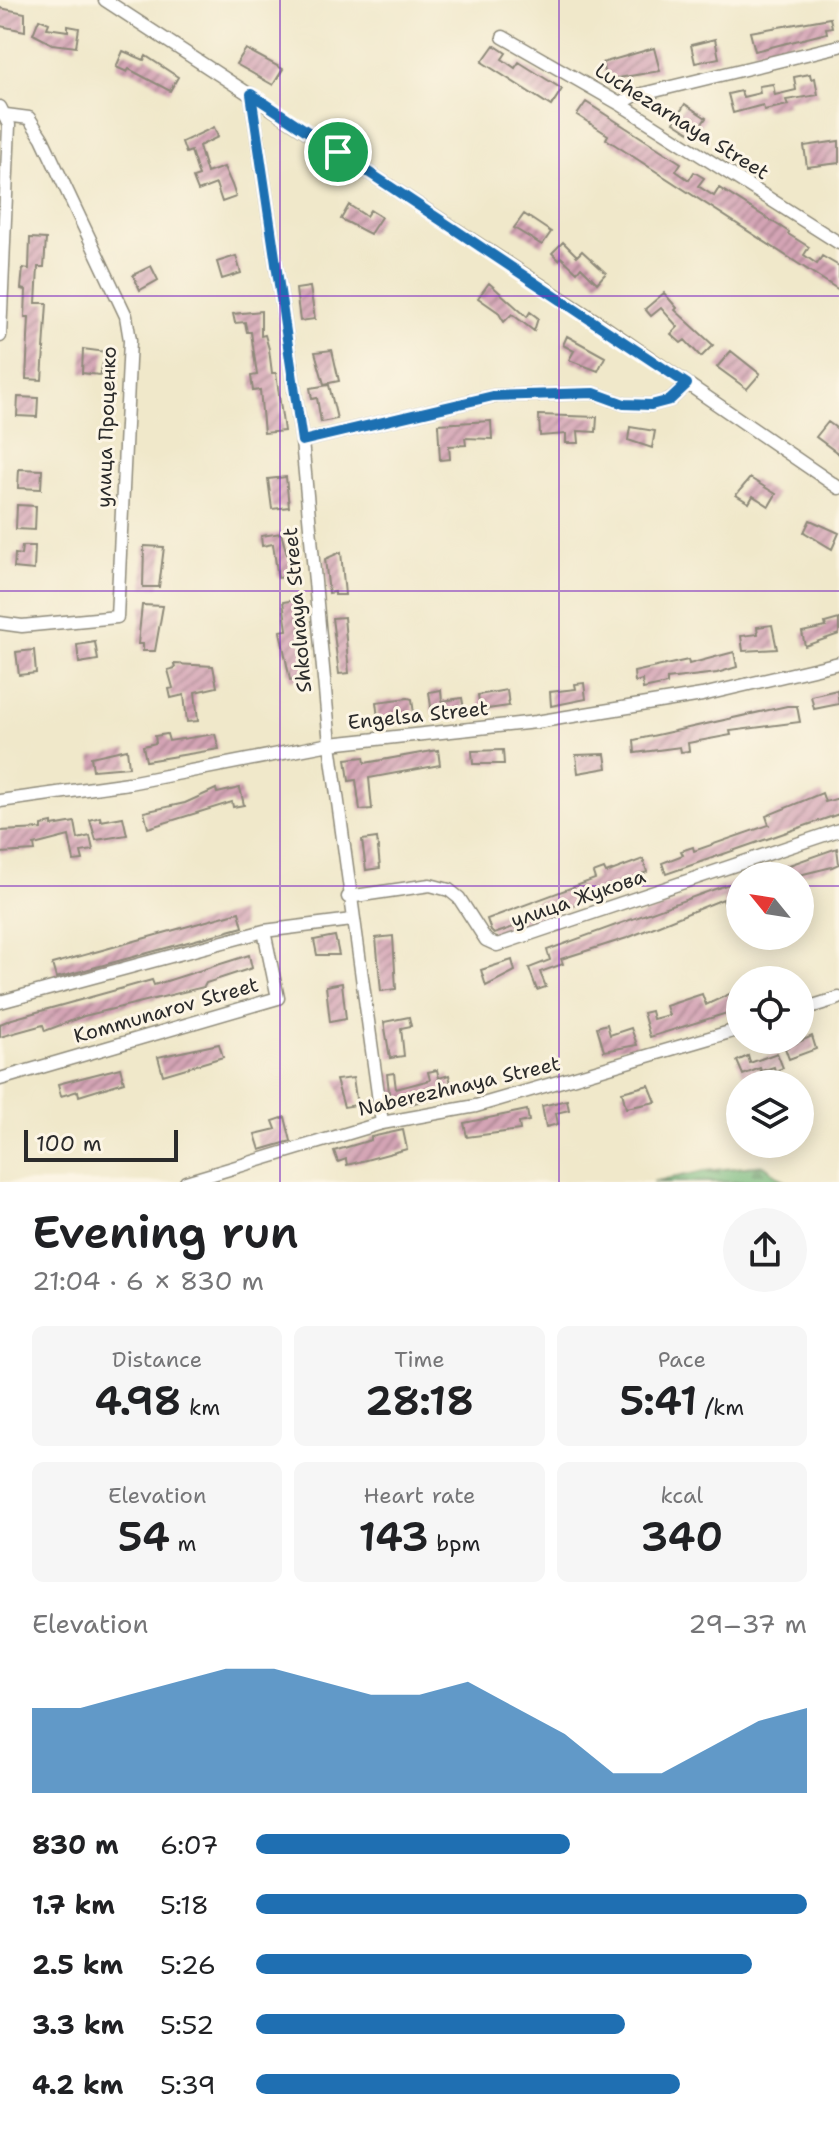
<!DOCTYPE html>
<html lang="en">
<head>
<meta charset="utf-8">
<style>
  :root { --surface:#fff; --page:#f6f6f6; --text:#202124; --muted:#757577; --accent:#1f6fb2 }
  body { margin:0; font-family:"Shantell Sans",sans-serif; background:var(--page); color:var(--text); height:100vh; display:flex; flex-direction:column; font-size:30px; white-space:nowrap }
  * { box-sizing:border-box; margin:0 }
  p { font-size:26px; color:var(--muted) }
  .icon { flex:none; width:44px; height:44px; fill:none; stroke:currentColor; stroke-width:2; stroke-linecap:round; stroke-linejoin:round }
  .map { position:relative; height:1182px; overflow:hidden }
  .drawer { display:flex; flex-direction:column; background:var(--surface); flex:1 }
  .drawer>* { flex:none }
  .needle { width:52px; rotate:300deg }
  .tools { position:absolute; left:726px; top:862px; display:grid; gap:16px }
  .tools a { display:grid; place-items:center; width:88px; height:88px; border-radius:50%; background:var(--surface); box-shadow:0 4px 20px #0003; font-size:40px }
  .scale { position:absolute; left:24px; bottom:20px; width:154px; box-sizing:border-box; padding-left:8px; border:4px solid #2b2b2b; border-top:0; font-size:22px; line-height:28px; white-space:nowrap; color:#2b2b2b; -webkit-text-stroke:6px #fcf5e5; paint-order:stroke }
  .pin { position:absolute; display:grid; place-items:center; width:68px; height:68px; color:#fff; margin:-34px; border:4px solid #fff; border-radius:50%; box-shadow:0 2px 8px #0007 }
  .round { display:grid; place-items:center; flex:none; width:84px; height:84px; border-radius:42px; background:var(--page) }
  .headline { display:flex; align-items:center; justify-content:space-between; height:136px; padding:0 32px }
  h1 { font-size:44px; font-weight:600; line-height:60px }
  .figures { display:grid; grid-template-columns:repeat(3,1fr); gap:12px; height:136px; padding:8px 32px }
  .figures div { display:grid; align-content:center; border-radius:12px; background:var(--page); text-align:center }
  .figures b { font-size:40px; font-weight:600 }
  .figures small { font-size:22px; font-weight:400 }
  .figures p { font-size:22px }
  .chart { height:224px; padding:16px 32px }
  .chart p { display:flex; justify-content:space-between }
  .chart svg { width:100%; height:144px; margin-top:8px; fill:var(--accent); opacity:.7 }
  ul { padding:0 32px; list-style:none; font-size:26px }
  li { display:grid; grid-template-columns:128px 96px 1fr; align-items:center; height:60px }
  li i { height:20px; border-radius:10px; background:var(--accent) }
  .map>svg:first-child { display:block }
</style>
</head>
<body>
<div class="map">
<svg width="839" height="1182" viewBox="0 0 839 1182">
  <defs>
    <pattern id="forest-firs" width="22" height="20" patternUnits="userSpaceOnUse" patternTransform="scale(2)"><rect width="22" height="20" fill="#76b87b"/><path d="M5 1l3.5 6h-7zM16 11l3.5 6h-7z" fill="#619665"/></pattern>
    <pattern id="building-hatch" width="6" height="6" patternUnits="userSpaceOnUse" patternTransform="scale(2)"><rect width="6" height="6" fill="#d4a4b5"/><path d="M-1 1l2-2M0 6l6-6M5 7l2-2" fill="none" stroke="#ac8693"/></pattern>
  </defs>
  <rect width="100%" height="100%" fill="#fcf5e5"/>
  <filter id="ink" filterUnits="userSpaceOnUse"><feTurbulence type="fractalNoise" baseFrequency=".0125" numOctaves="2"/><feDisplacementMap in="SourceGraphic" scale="16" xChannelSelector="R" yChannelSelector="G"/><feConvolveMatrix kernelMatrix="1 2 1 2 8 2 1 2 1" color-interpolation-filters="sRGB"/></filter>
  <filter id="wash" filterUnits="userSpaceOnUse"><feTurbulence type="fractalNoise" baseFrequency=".006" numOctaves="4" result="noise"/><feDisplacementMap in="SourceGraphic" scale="32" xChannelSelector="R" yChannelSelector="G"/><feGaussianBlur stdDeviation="1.8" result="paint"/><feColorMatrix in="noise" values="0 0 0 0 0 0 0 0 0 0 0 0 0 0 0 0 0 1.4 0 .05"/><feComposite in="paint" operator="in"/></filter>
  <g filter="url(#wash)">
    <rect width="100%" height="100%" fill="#f0e8ca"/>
    <path fill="url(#forest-firs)" stroke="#507253" stroke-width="2" d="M764,1165l21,17h-132l52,-11z"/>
    <g id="blocks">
      <path fill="url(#building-hatch)" d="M0,8l25,5v18l-25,-5z
        M830,18l2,9 -6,1 1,5 -72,18 -5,-19z
        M39,19l10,4 -2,5 21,3v-5l11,2 -3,19 -24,-3 -19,-10z
        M715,39l4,19 -24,5 -4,-18z
        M494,45l12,8 -4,6 13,9 4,-6 43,27 -11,17 -69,-44z
        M654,48l6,23 -54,9 -4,-17z
        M246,49l37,20 -10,16 -37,-21z
        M123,51l21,9 2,-4 32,21 -8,14 -41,-22 -2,3 -11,-5z
        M810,74l1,5 4,-1 3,17 -32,5 2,5 -24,5 -1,-5 -30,8 -5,-19 13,-3 2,6 17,-4 -1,-7 14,-2 2,11 21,-5 -2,-13z
        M586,102l95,61 -5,8 13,9 5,-8 10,6 -6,8 16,10 5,-8 70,44 -1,2 21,13 -5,8 13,9 5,-8 17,10v24l-233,-151 2,-4 -31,-20z
        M685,104l21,14 -12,17 -20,-13z
        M214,127l4,10 -19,9 8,27 17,-6 8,18 4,12 -14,5 -6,-18 -18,7 -5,-13 6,-2 -8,-25 -5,2 -4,-11z
        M839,141v22l-32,4 -3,-21z
        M349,205l17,11 4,-6 11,7 -11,17 -29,-15z
        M524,214l27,18 -9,13 -28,-17z
        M30,238l16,1 -2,28h-6l-2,36h11l-5,77 -16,-1 3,-62h-4l1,-27 -5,-1 2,-21 6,1z
        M563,242l14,14 5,-5 24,22 -9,10 -16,-16 -4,5 -16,-15 -2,3 -7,-7z
        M236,256l5,17 -19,6 -5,-17z
        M151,266l7,14 -18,10 -7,-15z
        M489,283l38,34 3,-5 8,6 -4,13 -22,-17 -8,8 -6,-10 -20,-14z
        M310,287l5,32 -15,2 -4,-32z
        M664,293l13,15 -2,2 38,35 -12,12 -16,-17 -4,3 -10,-9 7,-7 -17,-19 -10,8 -6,-7z
        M261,311v25l4,-1 4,14 3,24h4l8,58 -20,2 -4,-43 -7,1 -2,-15 6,-1 -6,-43h-4l-2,-10 -10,1 -2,-9z
        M567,336l38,21 -7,14 -29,-11 5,-9 -11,-6z
        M83,349l23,3 -6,23 -18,-2z
        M332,350l7,31 -15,3 -9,-32z
        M731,351l29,23 -13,15 -30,-22z
        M329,385l8,34 -16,3 -4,-24 -5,1 -2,-11z
        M18,397l20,1 -1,19 -20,-1z
        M539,415l58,2 -1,15 -18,-1 1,12h-13v-9l-26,2z
        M491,421l1,18 -27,-1 1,7 -17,1 1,13 -10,1 -2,-36z
        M828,422l11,8v24l-23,-17z
        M630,427l25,4 -3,17 -24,-8z
        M19,469l23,1 -1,19 -23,-1z
        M286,477l3,30 -17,2 -4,-30z
        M750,478l26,16 -7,12 -16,-10 -4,7 -13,-8z
        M17,505l19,1 -1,24 -19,-1z
        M810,520l29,13 -7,16 -28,-17z
        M281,533l12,43 -15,2 -5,-34 -11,2 -1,-10z
        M22,546h13l-1,24 -20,-2 1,-14 6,1z
        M144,546l20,1 -5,40h-16z
        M341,552l4,43h-10v-3l-6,1 -4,-34z
        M296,600l11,78 -17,2 -10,-49 7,-1 -4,-28z
        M142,605l21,1 -8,45h-12v-7h-5z
        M344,617l5,56 -10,1 -7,-56z
        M839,619v15l-34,12 -3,-14 24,-5 -1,-4z
        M772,625l5,24 -34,2 -2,-15 17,-2 -1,-7z
        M95,642l3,18 -19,3 -2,-18z
        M34,650l2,23 -17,2 -3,-23z
        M734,652l3,15 -20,6 -50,6v5l-24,5 -1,-9 -7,2 -1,-10 54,-12 1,4z
        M174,664l39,2 4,21 -22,5 3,29 -11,1 -3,-27 -13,3 -2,-9 4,-1 -5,-18 7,-2z
        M584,683l2,16 -35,7 -1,-14 26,-3 -1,-5z
        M441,690l1,11 20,-3 2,11 -32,5 -3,-22z
        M507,690l2,16 -29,4 -2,-15z
        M837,690l2,14 -25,5 -3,-13z
        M408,698l4,1 2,15 -36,4 -2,-16z
        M787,706h10l3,16 -70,9 1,4 -43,8 1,8 -8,1 -1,-5 -45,6 -1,-13z
        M167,734l2,7 46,-7 4,15 -73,12 -3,-15 13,-3 -1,-7z
        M127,749l2,18 -36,3 -2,-13z
        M438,750l2,15 -71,13 3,31 -12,1 -4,-30 -7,1 -3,-22 18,-2 1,6z
        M503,750l1,14h-31l-1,-13z
        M605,754l2,14 -29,5 -2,-18z
        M240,788l4,17 -11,2 -1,-5 -84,26 -4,-16 41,-9 31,-14 1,4z
        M822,793l3,9 14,-4v16l-173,60 -4,-11 21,-8 -2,-4 12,-4 1,4 75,-26 -3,-9z
        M100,817l1,4 22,-4 4,18 -31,5 -6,-20z
        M75,822l3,17 12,-3 3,14 -12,2 2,8 -9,1 -5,-25 -35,9 1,6 -35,2v-22l42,-2v-4l10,-2v3z
        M377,838l3,30 -14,2 -4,-30z
        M837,848l2,16 -7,3 -37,9h-37z
        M643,859l4,13 -15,6 2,6 -140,50 -3,-3 -4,-12 108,-40 -2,-6 11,-4 2,4z
        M737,881l3,12 -6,1 4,11 -12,4 -3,-10 -96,39 -66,21 2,5 -23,8 6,15 -9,3 -8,-22 21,-8 -3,-10z
        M239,912l4,15 -187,51 -4,-14z
        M335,936l4,19h-22l-3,-15z
        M393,936l3,53 -15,2 -5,-53z
        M249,955l3,13 -46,15 -2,4 -120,29 -39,15 -2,-6 -43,12v-13l12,-5 140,-39 2,5z
        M512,960l3,11 -29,15 -5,-16z
        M342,983l4,36 -16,3 -4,-36z
        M740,989v20l-90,28 -7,-24 8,-2 2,8 16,-4 -3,-9 36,-12 4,11z
        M409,1017l2,9 -10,2 3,28 -14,2 -6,-36z
        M607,1024l3,11 21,-7 6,17 -33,6 -7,-24z
        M812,1036l4,13 -27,10 -4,-11z
        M219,1044l4,13 -60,18 -5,-18z
        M777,1053l6,15 -8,3 -1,-4 -13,4 -1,-3 -17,7 -6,-14 11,-5 2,7z
        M120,1068l4,14 -45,14 -1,-5 -17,5 -3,-12z
        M437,1070l2,8 10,-3 4,17 -42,12 -2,-6 -19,2 -3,-26 7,-1 2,16 34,-9 -2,-8z
        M353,1078l4,27 -13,2 -8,-27z
        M649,1085l7,17 -30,6 -4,-16z
        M567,1100l2,10 -13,3 2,11 -12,3 -4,-21z
        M527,1110l2,11 -10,2 1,7 -53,7 -3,-14z
        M285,1117l6,24 -31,9 -5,-16 21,-5 -3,-8z
        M403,1130l4,19 -60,16 -1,-6 -8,3 -4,-11 37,-11v-3z"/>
    </g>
  </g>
  <g filter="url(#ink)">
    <use href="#blocks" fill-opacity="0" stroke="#8e8a7a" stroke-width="2"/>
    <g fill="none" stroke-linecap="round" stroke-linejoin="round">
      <g stroke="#8e8a7a" stroke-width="15">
        <path id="minor" d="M105,0l494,323 240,165
          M503,37l117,67 219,139
          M251,94l51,347 28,303 52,379
          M620,104l14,-8 205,-50
          M0,107l9,18 -9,211
          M302,441l191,-45 101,-3 30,11 27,1 19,-5 17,-16
          M0,623l22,3 95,-9 13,-277 -4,-24 -84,-178 -13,-20 -23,-3
          M0,801l129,-18 201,-39 206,-22 166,-27 137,-32
          M348,897l82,-12 19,5 10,8 27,42 11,5 342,-115
          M0,1002l264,-71 88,-11
          M800,1010l39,-12
          M0,1079l278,-81 -14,-67
          M186,1182l196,-59 94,-17 264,-77"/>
      </g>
      <use href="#minor" stroke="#fff" stroke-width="12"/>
    </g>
  </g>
  <g fill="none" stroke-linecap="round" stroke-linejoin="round" filter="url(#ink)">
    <g stroke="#fff" stroke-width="16">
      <path id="route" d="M251,94l436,290 -17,16 -19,5 -27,-1 -30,-11 -101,3 -191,45z"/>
    </g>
    <use href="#route" stroke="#1f6fb2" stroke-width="10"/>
  </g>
  <path fill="none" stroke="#7b2cbf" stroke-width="2" stroke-opacity="0.55" d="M280,0v1182M559,0v1182M0,296h839M0,591h839M0,886h740M800,886h39"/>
  <g text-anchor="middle" stroke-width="6" stroke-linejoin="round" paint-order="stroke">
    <g font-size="20" fill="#2b2b2b" stroke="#fcf5e5">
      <text transform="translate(682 121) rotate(32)" y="7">Luchezarnaya Street</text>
      <text transform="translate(106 427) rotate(-88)" y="7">улица Проценко</text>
      <text transform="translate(297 610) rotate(-95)" y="7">Shkolnaya Street</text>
      <text transform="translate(418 715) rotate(-6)" y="7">Engelsa Street</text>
      <text transform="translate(578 898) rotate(-19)" y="7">улица Жукова</text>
      <text transform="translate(166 1010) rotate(-16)" y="7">Kommunarov Street</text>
      <text transform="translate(459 1086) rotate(-13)" y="7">Naberezhnaya Street</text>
    </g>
  </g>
</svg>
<div class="tools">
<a><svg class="needle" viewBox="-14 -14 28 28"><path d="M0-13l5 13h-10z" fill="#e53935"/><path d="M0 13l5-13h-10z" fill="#757577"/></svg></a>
<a><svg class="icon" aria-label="locate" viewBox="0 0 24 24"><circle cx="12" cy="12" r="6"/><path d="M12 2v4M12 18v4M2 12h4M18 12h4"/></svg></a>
<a><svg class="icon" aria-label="layers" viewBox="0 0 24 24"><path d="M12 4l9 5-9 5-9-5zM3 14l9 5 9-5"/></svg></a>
</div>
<div class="scale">100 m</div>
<div class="pin" style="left:338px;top:152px;background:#1e9e55"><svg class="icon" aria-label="arrive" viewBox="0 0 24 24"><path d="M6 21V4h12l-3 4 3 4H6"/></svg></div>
</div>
<section class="drawer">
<div class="headline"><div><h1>Evening run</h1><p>21:04 · 6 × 830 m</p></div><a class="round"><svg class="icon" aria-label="share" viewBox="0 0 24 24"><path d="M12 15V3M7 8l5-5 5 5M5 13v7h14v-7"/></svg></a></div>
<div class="figures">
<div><p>Distance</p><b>4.98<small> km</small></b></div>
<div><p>Time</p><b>28:18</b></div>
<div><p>Pace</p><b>5:41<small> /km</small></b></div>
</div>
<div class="figures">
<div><p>Elevation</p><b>54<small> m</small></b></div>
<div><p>Heart rate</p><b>143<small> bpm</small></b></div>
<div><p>kcal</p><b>340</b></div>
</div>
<div class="chart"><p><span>Elevation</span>29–37 m</p>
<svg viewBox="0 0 160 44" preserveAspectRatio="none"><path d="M0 44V18L10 18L20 14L30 10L40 6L50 6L60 10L70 14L80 14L90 10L100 18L110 26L120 38L130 38L140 30L150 22L160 18V44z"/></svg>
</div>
<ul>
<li><b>830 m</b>6:07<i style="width:57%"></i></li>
<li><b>1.7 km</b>5:18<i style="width:100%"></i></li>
<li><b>2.5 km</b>5:26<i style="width:90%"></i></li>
<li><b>3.3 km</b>5:52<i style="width:67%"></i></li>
<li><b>4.2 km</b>5:39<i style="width:77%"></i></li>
</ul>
</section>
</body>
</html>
